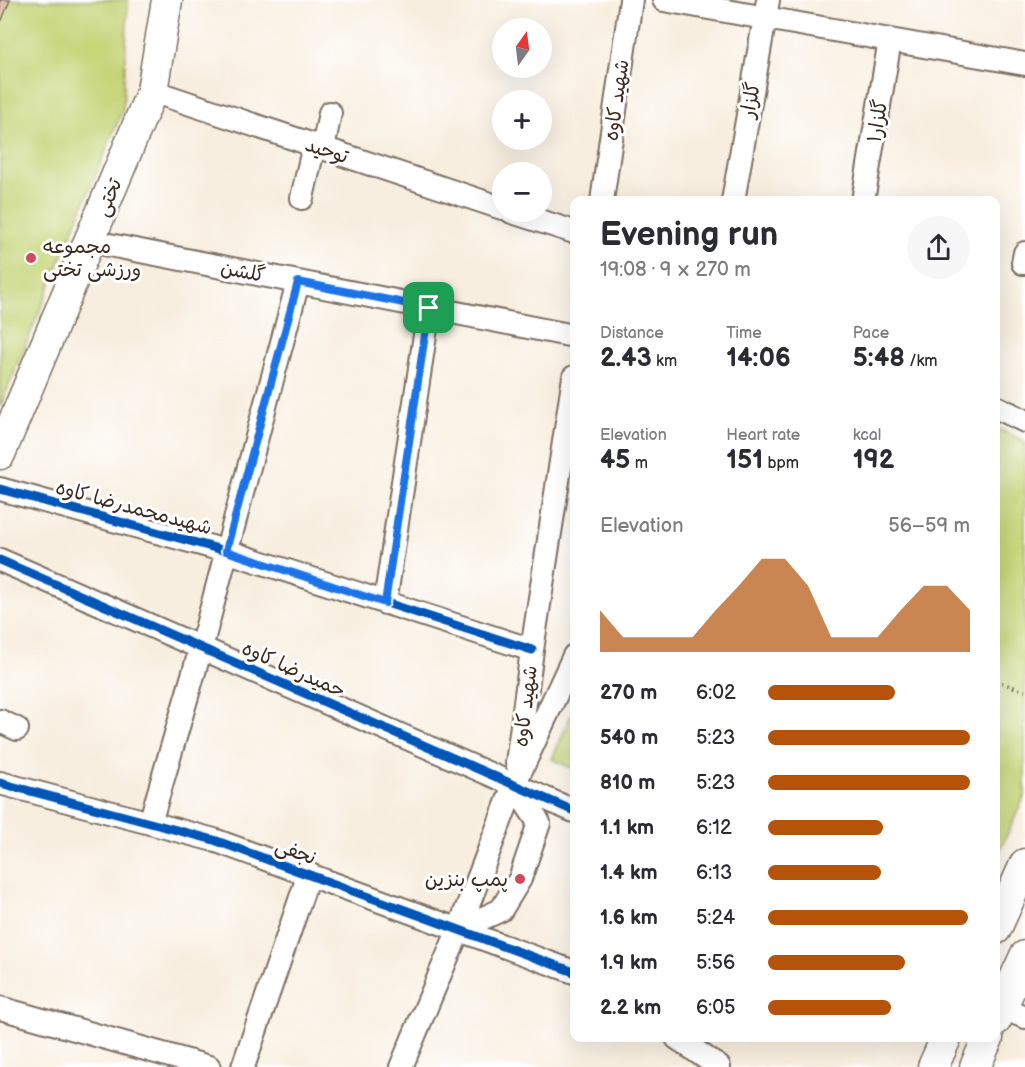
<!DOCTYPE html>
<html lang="en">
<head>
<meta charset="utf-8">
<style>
  :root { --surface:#fff; --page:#f7f7f7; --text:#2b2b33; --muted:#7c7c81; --accent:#b45309 }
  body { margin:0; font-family:"Balsamiq Sans","Playpen Sans Arabic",sans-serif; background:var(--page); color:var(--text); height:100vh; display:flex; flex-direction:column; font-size:22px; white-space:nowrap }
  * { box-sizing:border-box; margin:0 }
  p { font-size:20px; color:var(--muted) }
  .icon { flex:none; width:33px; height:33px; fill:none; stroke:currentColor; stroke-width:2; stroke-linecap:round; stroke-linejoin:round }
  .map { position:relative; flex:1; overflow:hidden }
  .sheet { position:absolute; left:570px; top:196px; width:430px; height:846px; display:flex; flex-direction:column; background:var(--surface); border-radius:12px; box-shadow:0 6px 24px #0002 }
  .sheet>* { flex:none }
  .needle { width:39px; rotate:14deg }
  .fabs { position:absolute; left:492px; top:18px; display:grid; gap:12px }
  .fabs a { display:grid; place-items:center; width:60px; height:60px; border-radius:50%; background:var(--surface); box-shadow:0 6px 24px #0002; font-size:30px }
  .pin { position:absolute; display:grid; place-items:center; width:51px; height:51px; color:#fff; margin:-26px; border-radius:12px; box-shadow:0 3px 9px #0006 }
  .round { display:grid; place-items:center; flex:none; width:63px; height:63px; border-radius:32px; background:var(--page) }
  .overview { display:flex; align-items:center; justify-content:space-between; height:102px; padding:0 30px }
  h1 { font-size:33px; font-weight:700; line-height:45px }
  .figures { display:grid; grid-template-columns:repeat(3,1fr); gap:9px; height:102px; padding:6px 30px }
  .figures div { display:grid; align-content:center }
  .figures b { font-size:26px; font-weight:700 }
  .figures small { font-size:16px; font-weight:400 }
  .figures p { font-size:16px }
  .chart { height:168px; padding:12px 30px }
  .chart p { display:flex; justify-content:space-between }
  .chart svg { width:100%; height:108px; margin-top:6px; fill:var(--accent); opacity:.7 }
  ul { padding:0 30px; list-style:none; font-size:20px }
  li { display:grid; grid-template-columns:96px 72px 1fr; align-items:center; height:45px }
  li i { height:15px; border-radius:8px; background:var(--accent) }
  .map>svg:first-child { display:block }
</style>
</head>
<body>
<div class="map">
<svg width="1025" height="1067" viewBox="0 0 1025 1067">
  <rect width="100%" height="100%" fill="#fff"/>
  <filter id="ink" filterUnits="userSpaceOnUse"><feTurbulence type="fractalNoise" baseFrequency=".0167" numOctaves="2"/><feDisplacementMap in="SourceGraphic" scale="12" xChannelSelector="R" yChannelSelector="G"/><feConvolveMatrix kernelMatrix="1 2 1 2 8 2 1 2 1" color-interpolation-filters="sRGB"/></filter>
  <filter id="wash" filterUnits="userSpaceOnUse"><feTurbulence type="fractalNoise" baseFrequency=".008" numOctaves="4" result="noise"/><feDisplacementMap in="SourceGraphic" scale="24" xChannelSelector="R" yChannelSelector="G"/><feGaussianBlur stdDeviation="1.35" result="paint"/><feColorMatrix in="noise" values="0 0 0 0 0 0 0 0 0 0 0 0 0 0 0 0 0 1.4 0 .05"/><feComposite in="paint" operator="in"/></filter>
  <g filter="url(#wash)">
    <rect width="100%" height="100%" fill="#f8eedf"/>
    <path fill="#c4d476" stroke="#807f4a" stroke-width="1.5" d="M0,0h128l-5,109 -123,298z
      M996,428l29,13v354l-29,64z
      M574,709v60l-22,-10z"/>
    <g id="blocks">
      <path fill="#dc9d83" d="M0,0h10l-8,20 -2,-1z"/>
    </g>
  </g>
  <g filter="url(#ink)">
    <use href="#blocks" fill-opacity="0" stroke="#7d6f62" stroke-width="1.5"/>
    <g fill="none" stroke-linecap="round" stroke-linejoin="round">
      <g stroke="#7d6f62" stroke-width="26">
        <path id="minor" d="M664,0l361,64
          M152,91l350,117
          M323,148l7,-35
          M302,198l12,-53
          M602,201l29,-201
          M733,201l35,-201
          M863,201l27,-161
          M512,212l62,20
          M89,241l485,95
          M1025,253l-2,10h2
          M996,407l29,14
          M0,489l226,62 306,99
          M0,560l574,251
          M385,603l44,-295
          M0,721l17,8
          M517,763l15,-113 42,-273
          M0,783l214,57 360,132
          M150,823l51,-175 97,-366
          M459,929l42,-19 19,-31 19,-56 -25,-38
          M0,1008l209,59
          M1002,1008l23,9
          M677,1038l42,29
          M243,1067l66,-193
          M401,1067l58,-138 55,-144 60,-129"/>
      </g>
      <g stroke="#7d6f62" stroke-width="33">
        <path id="major" d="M0,454l152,-363 15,-91
          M996,929l29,-65
          M996,1020l29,-64
          M933,1067l13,-29
          M975,1067l13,-29"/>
      </g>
      <path stroke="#7d6f62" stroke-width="4" stroke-dasharray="1.5 4.5" stroke-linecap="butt" d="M996,681l29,10"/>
      <use href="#minor" stroke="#fff" stroke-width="22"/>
      <use href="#major" stroke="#fff" stroke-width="30"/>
      <g stroke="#fff" stroke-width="13">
        <path id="cycleway" d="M0,489l226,62 306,99
          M0,560l574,251
          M0,783l214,57 360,132"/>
      </g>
      <use href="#cycleway" stroke="#0057b8" stroke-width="9"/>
    </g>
  </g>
  <g fill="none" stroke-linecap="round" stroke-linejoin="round" filter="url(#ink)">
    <g stroke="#fff" stroke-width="12">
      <path id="route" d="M298,282l131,26 -44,295 -159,-52z"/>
    </g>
    <use href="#route" stroke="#1a73e8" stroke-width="8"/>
  </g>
  <g fill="#d1495b" stroke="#fff" stroke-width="2">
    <circle cx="31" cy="258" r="6"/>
    <circle cx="520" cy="879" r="6"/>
  </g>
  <g text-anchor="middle" stroke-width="6" stroke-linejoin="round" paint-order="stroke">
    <g font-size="20" fill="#3b2a1e" stroke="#fff">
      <text transform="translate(616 100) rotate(-82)" y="7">شهید کاوه</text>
      <text transform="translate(750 100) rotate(-80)" y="7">گلزار</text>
      <text transform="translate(877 121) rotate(-81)" y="7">گلزار۱</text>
      <text transform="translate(327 150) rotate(18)" y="7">توحید</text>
      <text transform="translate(108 197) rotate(-67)" y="7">تختی</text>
      <text transform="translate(243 271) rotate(11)" y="7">گلشن</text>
      <text transform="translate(134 507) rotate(15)" y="7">شهیدمحمدرضا کاوه</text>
      <text transform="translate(294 669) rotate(24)" y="7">حمیدرضا کاوه</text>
      <text transform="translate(525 706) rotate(-83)" y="7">شهید کاوه</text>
      <text transform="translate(296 851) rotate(20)" y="7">نجفی</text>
    </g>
    <g font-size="20" fill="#3b2a1e" stroke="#fff" text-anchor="start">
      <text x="43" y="253">مجموعه<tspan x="43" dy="23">ورزشی تختی</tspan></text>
      <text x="508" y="886" text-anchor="end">پمپ بنزین</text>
    </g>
  </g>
</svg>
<div class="fabs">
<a><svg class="needle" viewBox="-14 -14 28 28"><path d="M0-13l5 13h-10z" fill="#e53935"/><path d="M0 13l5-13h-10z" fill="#7c7c81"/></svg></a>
<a>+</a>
<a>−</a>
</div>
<div class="pin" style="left:429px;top:308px;background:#1e9e55"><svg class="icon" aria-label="arrive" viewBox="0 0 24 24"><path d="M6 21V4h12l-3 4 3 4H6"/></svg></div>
<section class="sheet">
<div class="overview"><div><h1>Evening run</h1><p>19:08 · 9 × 270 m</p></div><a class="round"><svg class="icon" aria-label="share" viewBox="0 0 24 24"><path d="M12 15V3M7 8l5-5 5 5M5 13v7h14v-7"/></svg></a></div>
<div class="figures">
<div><p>Distance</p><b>2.43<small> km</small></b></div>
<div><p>Time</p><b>14:06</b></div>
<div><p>Pace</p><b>5:48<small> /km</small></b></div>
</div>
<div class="figures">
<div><p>Elevation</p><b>45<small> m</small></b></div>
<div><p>Heart rate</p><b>151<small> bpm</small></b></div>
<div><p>kcal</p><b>192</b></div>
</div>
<div class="chart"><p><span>Elevation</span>56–59 m</p>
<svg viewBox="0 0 160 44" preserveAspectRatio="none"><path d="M0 44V27L10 38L20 38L30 38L40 38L50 27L60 17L70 6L80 6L90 17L100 38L110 38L120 38L130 27L140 17L150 17L160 27V44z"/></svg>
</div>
<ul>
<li><b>270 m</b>6:02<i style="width:63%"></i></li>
<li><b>540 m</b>5:23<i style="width:100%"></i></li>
<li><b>810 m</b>5:23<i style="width:100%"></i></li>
<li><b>1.1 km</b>6:12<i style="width:57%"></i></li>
<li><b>1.4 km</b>6:13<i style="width:56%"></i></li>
<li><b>1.6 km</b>5:24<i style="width:99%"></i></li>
<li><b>1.9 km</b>5:56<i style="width:68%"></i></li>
<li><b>2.2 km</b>6:05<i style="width:61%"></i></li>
</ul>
</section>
</div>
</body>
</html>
